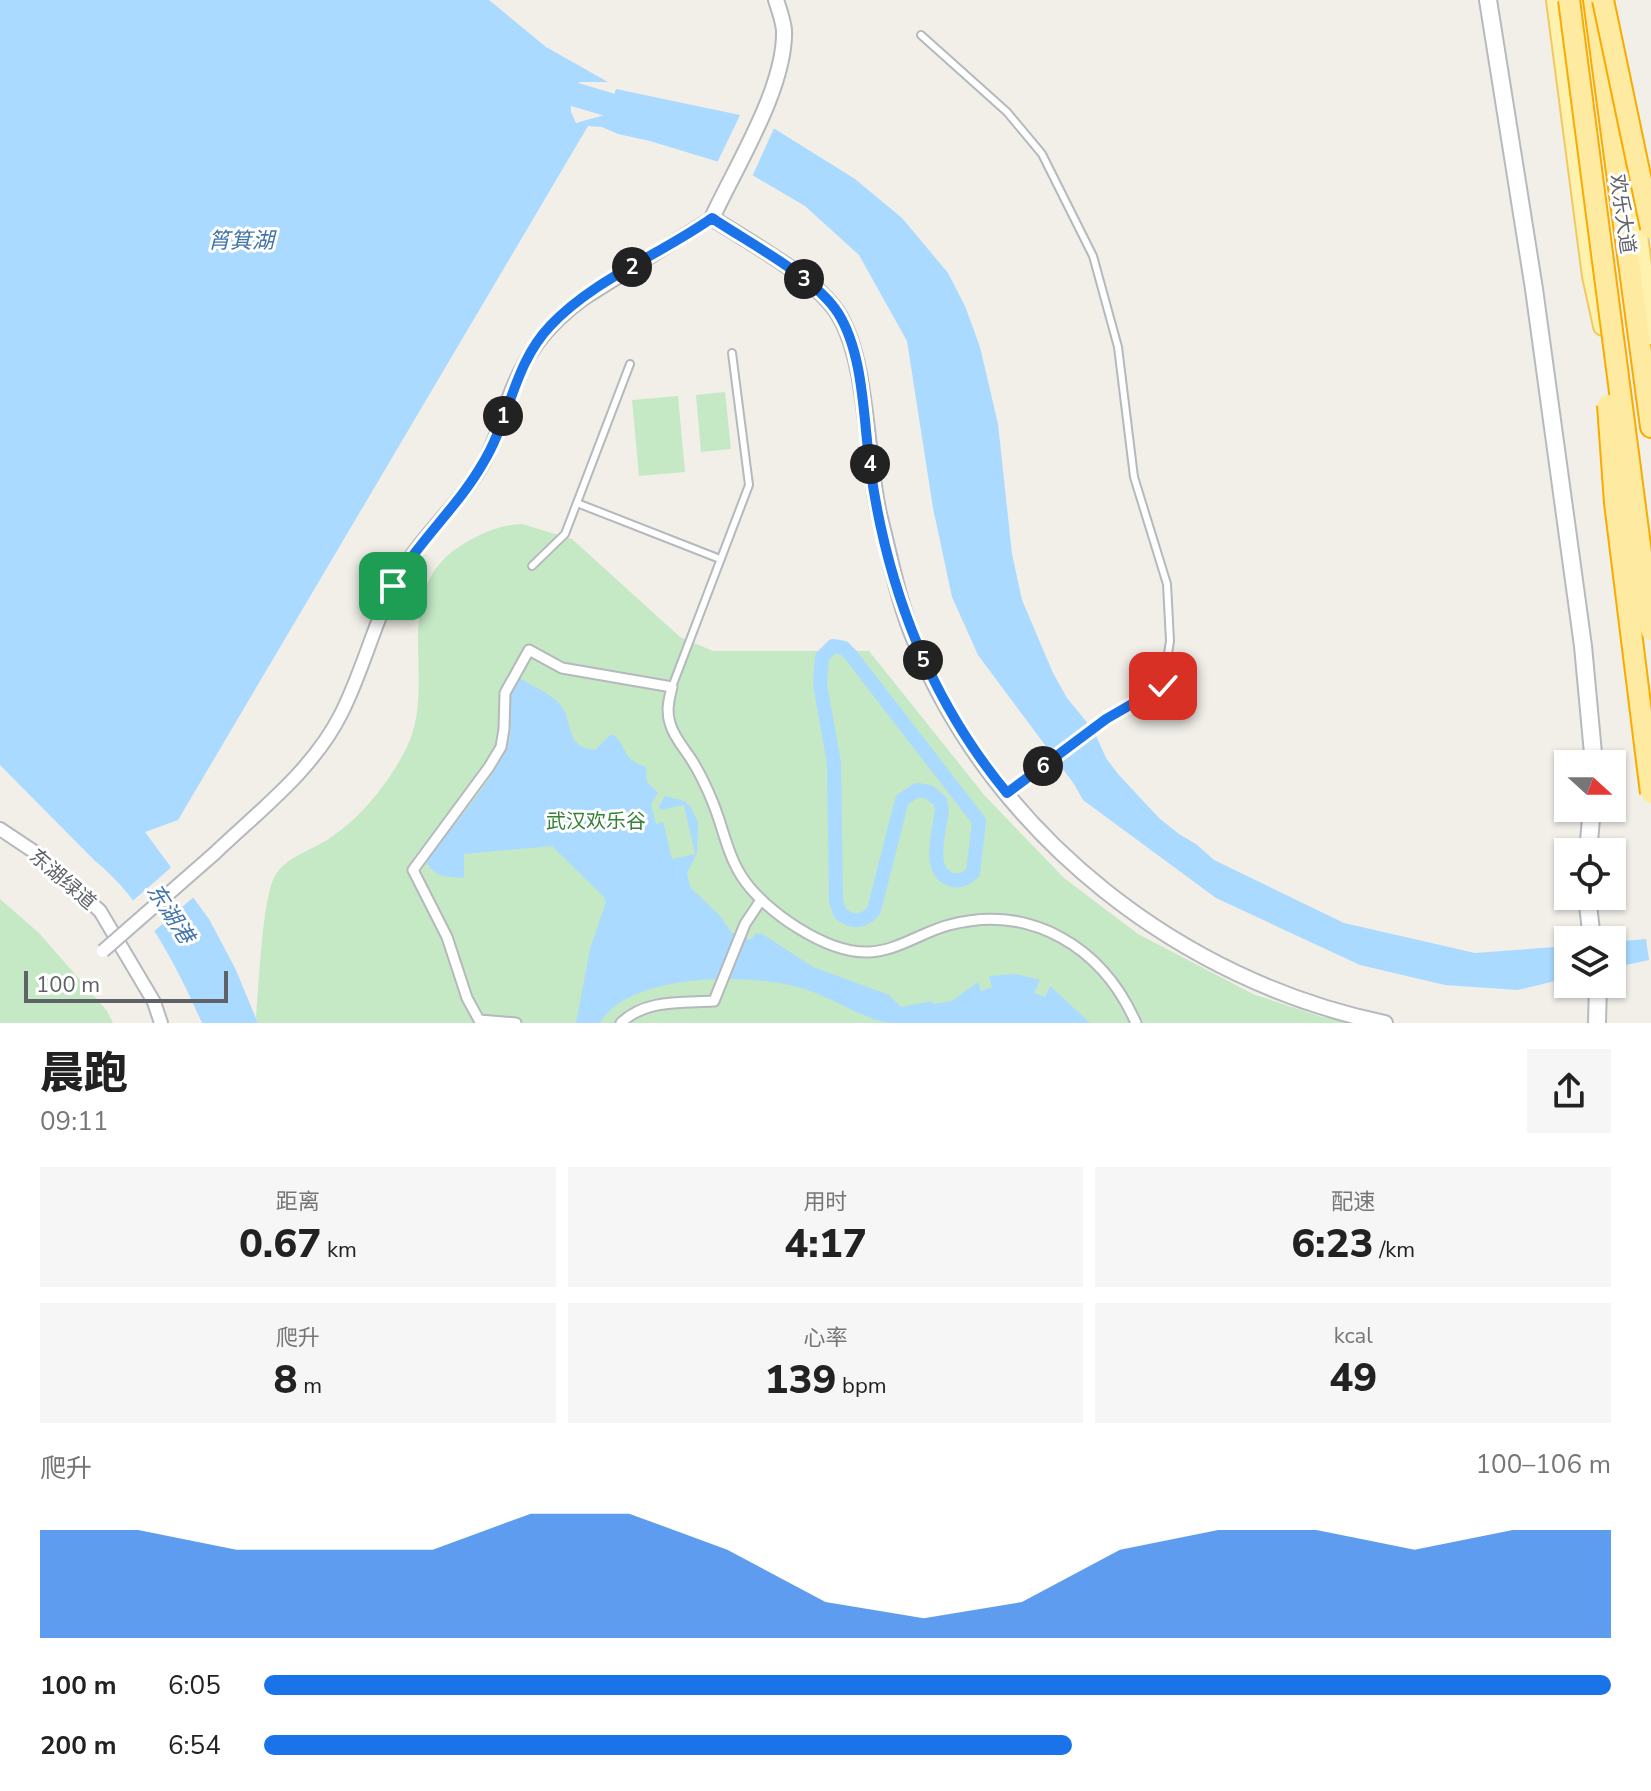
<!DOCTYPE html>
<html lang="zh">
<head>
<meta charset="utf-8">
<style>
  :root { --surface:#fff; --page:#f6f6f6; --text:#222; --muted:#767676; --accent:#1a73e8 }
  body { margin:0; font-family:"Nunito Sans","Noto Sans SC",sans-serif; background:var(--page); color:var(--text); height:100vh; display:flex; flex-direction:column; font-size:30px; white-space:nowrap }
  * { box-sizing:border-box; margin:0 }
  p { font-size:26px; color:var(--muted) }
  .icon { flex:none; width:44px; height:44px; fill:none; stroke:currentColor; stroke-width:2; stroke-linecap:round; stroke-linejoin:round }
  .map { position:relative; height:1023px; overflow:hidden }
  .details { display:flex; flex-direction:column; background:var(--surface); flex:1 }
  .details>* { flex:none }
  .needle { width:52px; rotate:111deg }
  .buttons { position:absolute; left:1554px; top:750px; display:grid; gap:16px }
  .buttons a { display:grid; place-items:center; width:72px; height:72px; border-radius:0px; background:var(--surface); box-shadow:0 2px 6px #0004; font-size:40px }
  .scale { position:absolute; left:24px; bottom:20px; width:204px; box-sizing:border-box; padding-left:8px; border:4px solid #5f6368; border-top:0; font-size:22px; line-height:28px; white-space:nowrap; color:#5f6368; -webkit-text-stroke:6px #fff; paint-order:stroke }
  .pin { position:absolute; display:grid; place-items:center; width:68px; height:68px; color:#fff; margin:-34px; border-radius:16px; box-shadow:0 4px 12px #0006 }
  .km { position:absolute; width:40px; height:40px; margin:-20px; border-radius:50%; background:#222; color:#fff; font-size:22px; line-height:40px; text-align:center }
  .round { display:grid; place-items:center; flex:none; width:84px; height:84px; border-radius:0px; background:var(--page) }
  .headline { display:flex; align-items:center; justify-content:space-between; height:136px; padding:0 40px }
  h1 { font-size:44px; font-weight:800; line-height:60px }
  .stats { display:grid; grid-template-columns:repeat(3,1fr); gap:12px; height:136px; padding:8px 40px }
  .stats div { display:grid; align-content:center; border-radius:0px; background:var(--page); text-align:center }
  .stats b { font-size:40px; font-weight:800 }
  .stats small { font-size:22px; font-weight:400 }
  .stats p { font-size:22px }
  .chart { height:224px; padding:16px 40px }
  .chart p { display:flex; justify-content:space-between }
  .chart svg { width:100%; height:144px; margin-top:8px; fill:var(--accent); opacity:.7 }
  ul { padding:0 40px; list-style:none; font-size:26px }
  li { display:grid; grid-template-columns:128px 96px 1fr; align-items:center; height:60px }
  li i { height:20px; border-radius:10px; background:var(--accent) }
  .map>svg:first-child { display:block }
</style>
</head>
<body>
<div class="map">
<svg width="1651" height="1023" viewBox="0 0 1651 1023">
  <rect width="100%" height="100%" fill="#f1efe8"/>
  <path fill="#c5e8c5" d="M725,392l6,57 -30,3 -5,-57z
    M678,396l7,76 -46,4 -7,-76z
    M522,524l50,15 108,98 33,14h156l116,145 79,82 74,56 115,60 69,23 37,6h-1101l-2,-5c3,-30 6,-123 20,-144 11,-17 35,-24 51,-34 33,-21 61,-56 79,-91 34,-67 -20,-154 54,-203 19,-12 39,-21 62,-22z
    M0,899l39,34 68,78 6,12h-113z"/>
  <path fill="#aadaff" d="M0,0h489l57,47 62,35h-29l-9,11 1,19 5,11 32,-9 8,-25 143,30 96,60 47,39 46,55 17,33 15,41 18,77 14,130 10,46 31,73 14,25 27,33 12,27 12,16 41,44 20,16 17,10 18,16 130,63 131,30 93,-7v32l-50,12 -73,-5 -85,-20 -144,-67 -133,-98 -9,-16 -96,-129 -26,-58 -19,-89 -26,-167 -48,-86 -54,-49 -63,-37 -92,-28 -32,-7 -16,-7 -14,-1 -410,694 -33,12 64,87 26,49 23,55h-56c-24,-55 -60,-125 -108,-163l-94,-95z
    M520,678c12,8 29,15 39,25 16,16 3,44 36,47l15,-15h4c16,15 5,22 32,32l1,15 11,11 -7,11 5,20 7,-2 9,37 23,-5 -11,-49 -24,5 -1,-4 6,-10 19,5 6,5 8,16 -1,31 -10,20 3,14 31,30 10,15 19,8 7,-7 7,2 49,32 76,28 12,12 31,-6 1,3 19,-3 26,-19 3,9 11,-4 -3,-11 27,-2 24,6 -6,13 11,4 5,-11 40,37c-44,0 -89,0 -133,0 -22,0 -46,0 -67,0 -24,-3 -60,-26 -85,-34 -50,-16 -175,-18 -205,34h-24l14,-74 16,-47 -3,-6 -51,-50 -88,8v24c-17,-2 -28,0 -37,-15l2,-6c22,-29 68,-81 79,-113 8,-21 -5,-50 12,-66z
    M1646,939l3,21 -37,8v-26z"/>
  <path fill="#f1efe8" d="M742,111l18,4 16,9 -25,55 -11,-7 -24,-7z
    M174,865l22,30 -45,39 -22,-30z"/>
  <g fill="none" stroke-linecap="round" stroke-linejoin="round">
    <path stroke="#aadaff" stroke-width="14" d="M833,646l11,2 6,6 129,167 -6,52c-7,6 -14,10 -23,6 -24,-9 -10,-50 -8,-70l-2,-8 -11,-9 -12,-2 -15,10 -28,110c-9,13 -23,13 -34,3l-4,-12 -2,-138 -14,-79 2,-27z"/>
    <path stroke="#aadaff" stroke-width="24" d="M570,93l70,21"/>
    <g stroke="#b5b8bc" stroke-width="10">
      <path id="service" d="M921,35l86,77 35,42 51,102 25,91 16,130 33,107 3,57 -7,45 -57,33 -99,74
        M577,503l143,56
        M532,566l33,-32 65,-170
        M672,687l77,-202 -17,-132"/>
    </g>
    <g stroke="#b5b8bc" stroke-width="13">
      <path id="pedestrian" d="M516,1023l-37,-3 -12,-22 -20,-61 -34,-67 76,-103 12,-20 3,-18 1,-36 24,-43 33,18 110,19c-3,12 -6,24 -2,36 3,13 14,25 21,36 9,14 16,29 22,44 10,24 14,51 29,74 22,34 85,77 127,75 28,-1 53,-20 80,-27 83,-22 154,23 187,98
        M621,1023c24,-24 61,-20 93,-22l31,-77 16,-24"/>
    </g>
    <g stroke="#b5b8bc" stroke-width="16">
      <path id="minor" d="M0,829l36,24 64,58 54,91 7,21
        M215,853c45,-43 98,-83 126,-139 23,-45 34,-96 59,-140 23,-41 61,-71 84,-112 11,-20 17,-41 24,-62 15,-43 38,-74 75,-101l129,-81"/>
    </g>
    <g stroke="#b5b8bc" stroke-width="18">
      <path id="tertiary" d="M776,0c3,9 7,20 8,30 2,57 -48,136 -72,188 37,24 102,59 125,94 32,49 28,147 43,206 11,43 19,87 37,128 79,191 266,336 468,377"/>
    </g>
    <g stroke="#b6babf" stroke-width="20">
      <path id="secondary" d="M1488,0l46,289 49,357 11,118
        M1588,852l4,-44
        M1587,896l5,44
        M1597,1023l1,-39"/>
    </g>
    <g stroke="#f2c960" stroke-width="22">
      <path id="primary" d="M1556,0l36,276 11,50
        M1628,159l23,176"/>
    </g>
    <g stroke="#f9ab00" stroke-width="24">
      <path id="trunk" d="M1594,0l57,427"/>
    </g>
    <use href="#service" stroke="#fff" stroke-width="6"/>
    <use href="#pedestrian" stroke="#fff" stroke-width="9"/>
    <use href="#minor" stroke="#fff" stroke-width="12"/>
    <use href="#tertiary" stroke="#fff" stroke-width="14"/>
    <use href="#secondary" stroke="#fff" stroke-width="16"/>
    <use href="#primary" stroke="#fff2af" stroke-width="18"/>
    <use href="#trunk" stroke="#feeaa1" stroke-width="20"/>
    <g stroke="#b5b8bc" stroke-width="16" stroke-linecap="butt">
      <path id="minor-bridge" d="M103,951l112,-98"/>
    </g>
    <g stroke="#f9ab00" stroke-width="24" stroke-linecap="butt">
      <path id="trunk-bridge" d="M1569,0l82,630
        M1603,0l48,228
        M1608,405l7,98 36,290"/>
    </g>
    <use href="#minor-bridge" stroke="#fff" stroke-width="12"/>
    <use href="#trunk-bridge" stroke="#feeaa1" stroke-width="20"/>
  </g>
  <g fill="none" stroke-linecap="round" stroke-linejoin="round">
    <g stroke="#fff" stroke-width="16">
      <path id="route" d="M393,586c25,-45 65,-79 90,-123 27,-44 30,-98 67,-137 44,-47 110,-71 162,-108 37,25 103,59 126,95 27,43 25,110 33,160 17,117 60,228 136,320l99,-74 57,-33"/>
    </g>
    <use href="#route" stroke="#1a73e8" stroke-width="10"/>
  </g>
  <g text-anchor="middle" stroke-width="6" stroke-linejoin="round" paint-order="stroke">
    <g font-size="20" fill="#5f6368" stroke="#fff">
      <text transform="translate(1623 214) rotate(82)" y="7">欢乐大道</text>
      <text transform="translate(63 879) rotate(41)" y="7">东湖绿道</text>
    </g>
    <g font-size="20" fill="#348238" stroke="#fff">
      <text x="596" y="828">武汉欢乐谷</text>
    </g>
    <g font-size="22" font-style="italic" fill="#4174aa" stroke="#fff">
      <text x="241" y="248">筲箕湖</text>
      <text transform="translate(171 913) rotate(57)" y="8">东湖港</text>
    </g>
  </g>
</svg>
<div class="buttons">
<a><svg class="needle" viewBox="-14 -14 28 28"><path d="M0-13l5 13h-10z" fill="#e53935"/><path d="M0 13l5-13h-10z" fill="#767676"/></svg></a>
<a><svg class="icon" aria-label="locate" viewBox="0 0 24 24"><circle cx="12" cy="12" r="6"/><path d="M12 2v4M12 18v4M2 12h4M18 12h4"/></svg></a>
<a><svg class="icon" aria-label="layers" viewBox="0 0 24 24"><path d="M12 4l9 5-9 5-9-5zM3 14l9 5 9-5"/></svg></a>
</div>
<div class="scale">100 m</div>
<div class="pin" style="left:393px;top:586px;background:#1e9e55"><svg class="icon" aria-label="arrive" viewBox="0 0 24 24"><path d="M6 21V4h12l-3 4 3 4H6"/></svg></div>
<div class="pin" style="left:1163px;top:686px;background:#d93025"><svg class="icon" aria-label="check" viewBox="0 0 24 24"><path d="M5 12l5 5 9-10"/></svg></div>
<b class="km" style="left:503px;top:416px">1</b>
<b class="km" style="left:632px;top:267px">2</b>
<b class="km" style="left:804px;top:279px">3</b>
<b class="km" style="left:870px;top:464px">4</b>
<b class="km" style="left:923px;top:660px">5</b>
<b class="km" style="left:1043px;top:766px">6</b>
</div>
<section class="details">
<div class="headline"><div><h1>晨跑</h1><p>09:11</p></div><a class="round"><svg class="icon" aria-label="share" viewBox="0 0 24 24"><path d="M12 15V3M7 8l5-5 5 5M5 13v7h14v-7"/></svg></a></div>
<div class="stats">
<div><p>距离</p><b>0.67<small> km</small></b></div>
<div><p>用时</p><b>4:17</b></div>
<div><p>配速</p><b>6:23<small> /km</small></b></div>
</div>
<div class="stats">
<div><p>爬升</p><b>8<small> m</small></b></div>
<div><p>心率</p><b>139<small> bpm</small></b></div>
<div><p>kcal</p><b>49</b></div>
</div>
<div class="chart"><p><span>爬升</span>100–106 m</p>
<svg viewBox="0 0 160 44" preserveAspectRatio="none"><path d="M0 44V11L10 11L20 17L30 17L40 17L50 6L60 6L70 17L80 33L90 38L100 33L110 17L120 11L130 11L140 17L150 11L160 11V44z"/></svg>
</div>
<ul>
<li><b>100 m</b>6:05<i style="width:100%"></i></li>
<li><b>200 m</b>6:54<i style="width:60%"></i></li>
</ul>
</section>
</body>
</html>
